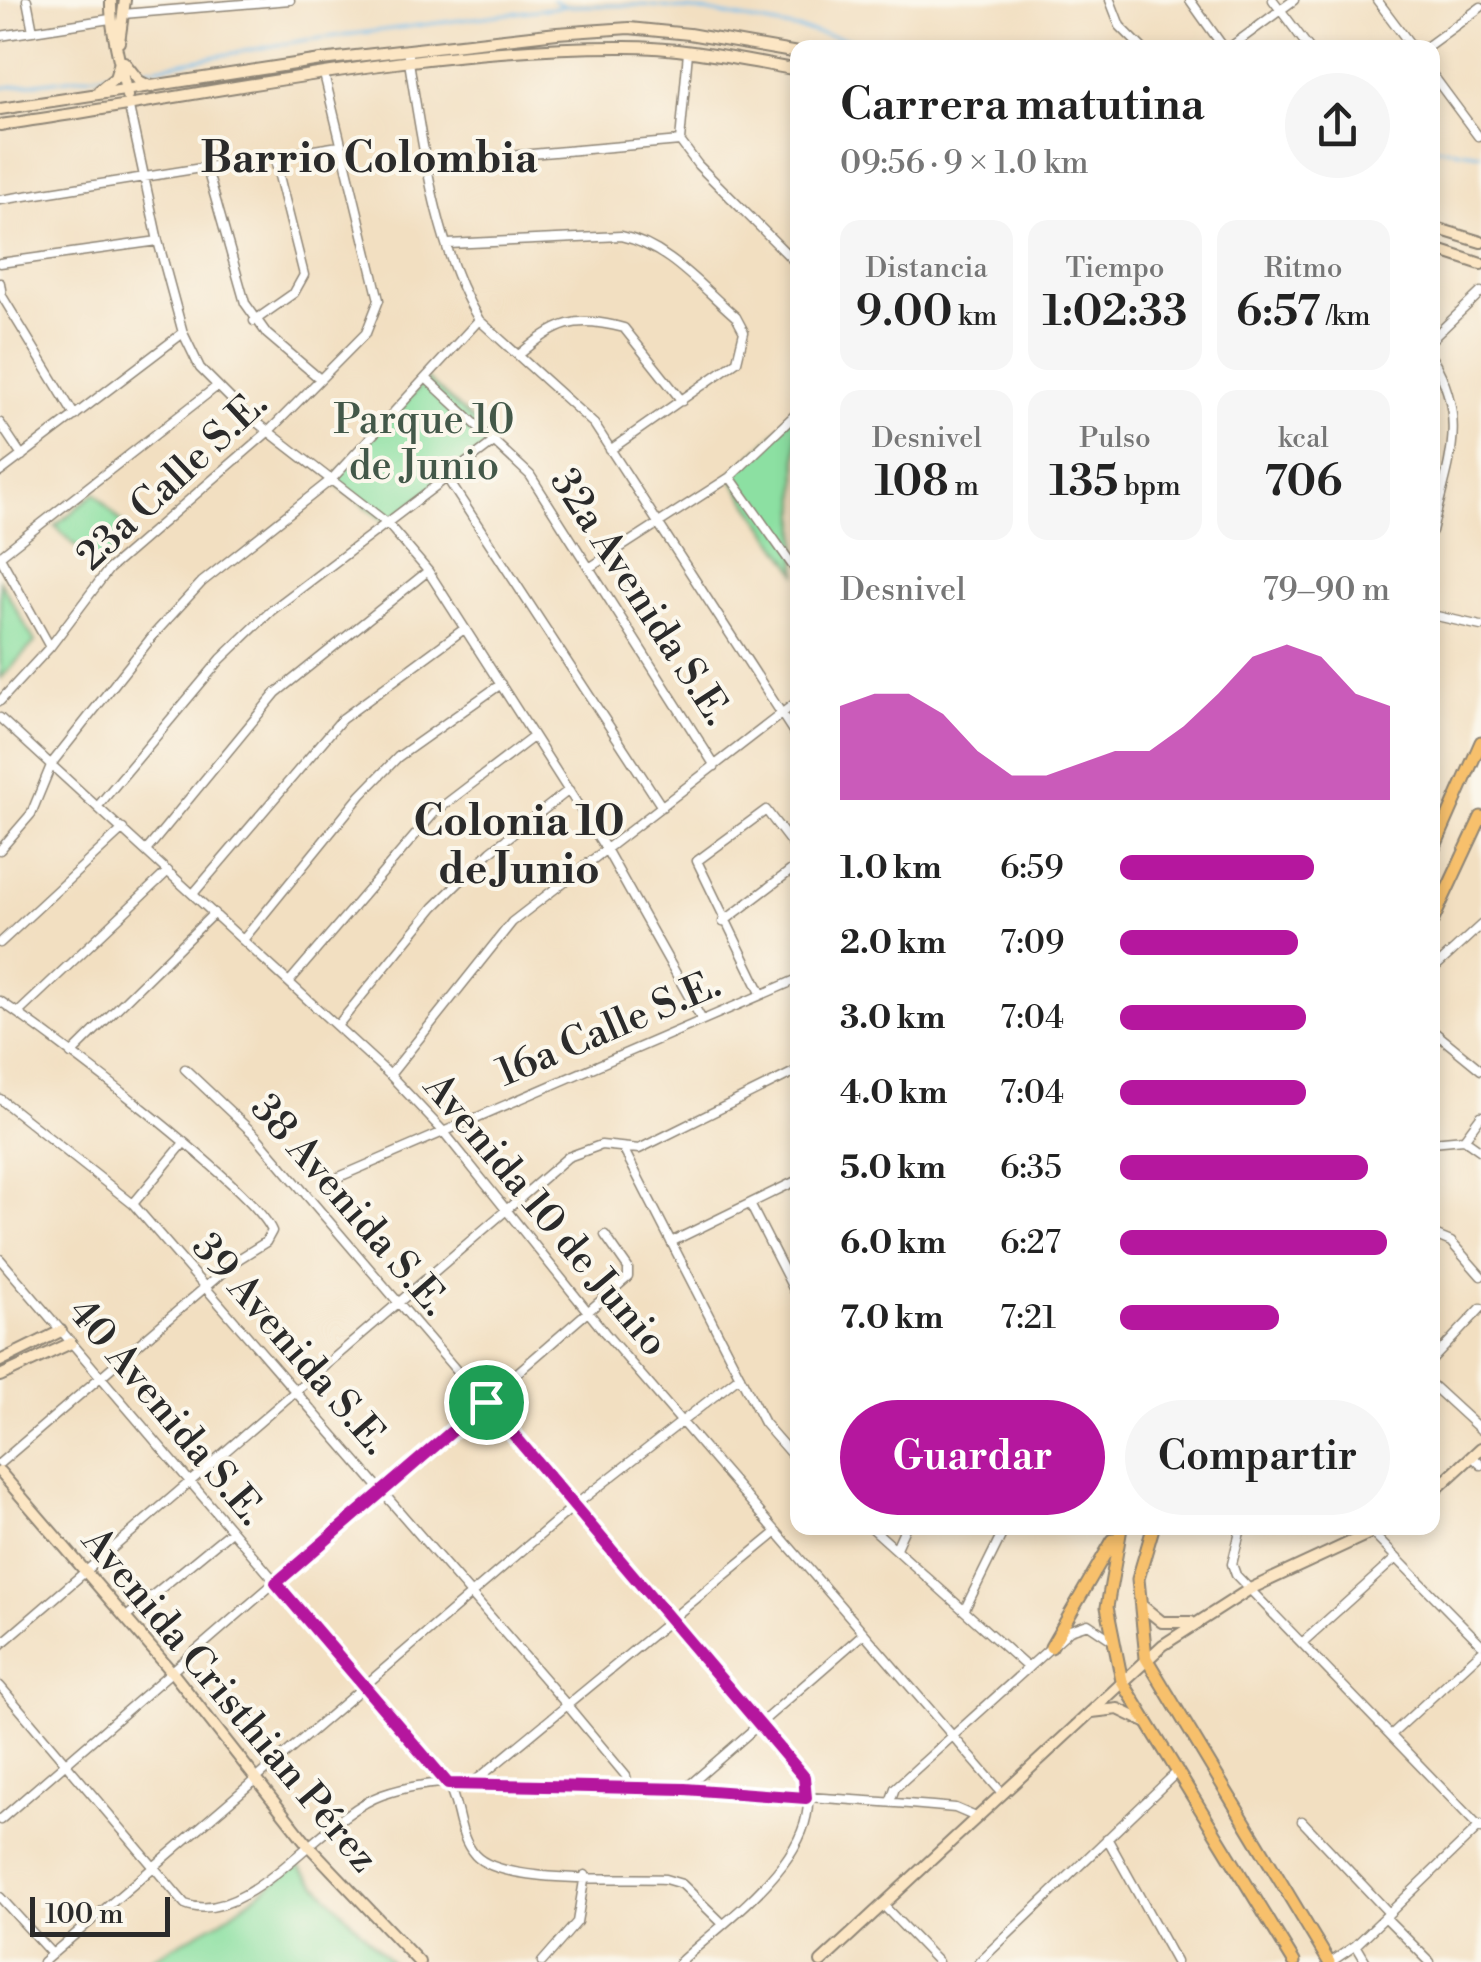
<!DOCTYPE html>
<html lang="es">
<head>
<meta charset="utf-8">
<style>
  :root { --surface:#fff; --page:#f6f6f6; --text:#222; --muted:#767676; --accent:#b5179e }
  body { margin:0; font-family:"Libre Bodoni",serif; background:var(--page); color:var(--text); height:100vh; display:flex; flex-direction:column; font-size:38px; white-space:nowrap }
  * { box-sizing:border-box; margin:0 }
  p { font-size:32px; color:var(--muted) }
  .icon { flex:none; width:55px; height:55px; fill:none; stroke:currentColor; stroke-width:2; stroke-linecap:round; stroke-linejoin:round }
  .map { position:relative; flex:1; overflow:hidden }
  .sheet { position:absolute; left:790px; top:40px; width:650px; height:1495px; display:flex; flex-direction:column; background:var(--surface); border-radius:20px; box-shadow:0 5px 15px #0003 }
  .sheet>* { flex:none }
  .scale { position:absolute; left:30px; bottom:25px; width:140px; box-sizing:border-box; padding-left:10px; border:5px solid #2b2b2b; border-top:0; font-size:28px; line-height:35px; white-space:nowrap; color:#2b2b2b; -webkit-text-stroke:8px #fbf7ec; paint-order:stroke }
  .pin { position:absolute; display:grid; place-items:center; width:85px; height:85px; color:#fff; margin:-42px; border:5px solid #fff; border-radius:50%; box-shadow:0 2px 10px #0007 }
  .round { display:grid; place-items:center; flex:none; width:105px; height:105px; border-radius:52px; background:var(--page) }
  .overview { display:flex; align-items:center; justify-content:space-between; height:170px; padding:0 50px }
  h1 { font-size:45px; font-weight:600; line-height:75px }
  .metrics { display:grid; grid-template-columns:repeat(3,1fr); gap:15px; height:170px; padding:10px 50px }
  .metrics div { display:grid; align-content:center; border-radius:20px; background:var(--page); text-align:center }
  .metrics b { font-size:42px; font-weight:600 }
  .metrics small { font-size:28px; font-weight:400 }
  .metrics p { font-size:28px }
  .chart { height:280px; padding:20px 50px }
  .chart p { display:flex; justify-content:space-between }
  .chart svg { width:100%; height:180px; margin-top:10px; fill:var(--accent); opacity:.7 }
  .primary-button { display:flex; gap:20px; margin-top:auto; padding:20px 50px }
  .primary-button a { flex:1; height:115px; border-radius:60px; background:var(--accent); color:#fff; font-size:40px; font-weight:600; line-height:115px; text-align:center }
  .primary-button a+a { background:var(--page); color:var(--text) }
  ul { padding:0 50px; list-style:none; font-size:32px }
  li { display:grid; grid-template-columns:160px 120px 1fr; align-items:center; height:75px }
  li i { height:25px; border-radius:12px; background:var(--accent) }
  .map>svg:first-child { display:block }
</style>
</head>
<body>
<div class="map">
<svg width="1481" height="1962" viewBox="0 0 1481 1962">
  <rect width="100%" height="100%" fill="#fbf7ec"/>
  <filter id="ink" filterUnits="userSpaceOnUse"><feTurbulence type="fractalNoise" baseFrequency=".01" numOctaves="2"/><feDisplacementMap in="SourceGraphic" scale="20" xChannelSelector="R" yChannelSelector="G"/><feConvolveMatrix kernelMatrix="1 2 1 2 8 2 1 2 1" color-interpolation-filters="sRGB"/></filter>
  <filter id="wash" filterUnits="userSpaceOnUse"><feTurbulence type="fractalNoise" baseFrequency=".0048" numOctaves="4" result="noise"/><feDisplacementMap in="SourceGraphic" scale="40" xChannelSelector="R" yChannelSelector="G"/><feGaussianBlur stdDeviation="2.25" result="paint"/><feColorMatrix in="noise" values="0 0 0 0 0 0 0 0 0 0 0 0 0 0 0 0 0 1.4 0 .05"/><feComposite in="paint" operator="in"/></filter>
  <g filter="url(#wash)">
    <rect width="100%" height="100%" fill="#f2dfc1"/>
    <path fill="#8ce0a2" stroke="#5c8666" stroke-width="2.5" d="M427,379l68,62 -108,82 -56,-43z
      M797,412v161l-67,-96z
      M95,493l35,39 -32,35 -43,-41z
      M0,581l35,61 -35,37z
      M298,1865l93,97h-246l78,-43z"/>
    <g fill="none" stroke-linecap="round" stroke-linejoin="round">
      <path stroke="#75beed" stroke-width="2.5" d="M553,0l12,6
        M135,71l164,-30 268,-35 76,-1 67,7 185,36
        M0,88l112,-15
        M1432,147l49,7"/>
    </g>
  </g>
  <g filter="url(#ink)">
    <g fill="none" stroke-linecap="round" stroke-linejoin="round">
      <g stroke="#8e8576" stroke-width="11">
        <path id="street" d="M27,0l6,31
          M1110,0l10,26 22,22
          M1190,0l34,48
          M1273,0l36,48
          M1377,0l36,48
          M123,14l167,-14
          M0,36l110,-17
          M1229,48l65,-48
          M1425,48l56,-41
          M407,50c15,87 26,193 72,270l115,104 204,315
          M688,52l-8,89 18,24 100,100
          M1432,74l46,62
          M129,107l29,134 25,92 17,35 46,46 141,109 41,48 178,278 96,171
          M428,163l252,-22
          M207,169l38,134 22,31 53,45
          M0,200l339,-54
          M448,244l173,-8c47,10 79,50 115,81l8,15 -7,29 -127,89
          M0,263l158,-22
          M0,283l2,13 73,120
          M254,321l40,-28 10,-18 -30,-119
          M1432,339l49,-47
          M520,354c38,-32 54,-39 104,-26l58,73
          M1432,358c38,63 15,107 0,173
          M427,379l103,96 185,291
          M0,423l22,33
          M0,472l183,-139
          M730,477l68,96
          M447,478l215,329
          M0,556l216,-169
          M0,557l50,90
          M589,568l141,-91 68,-65
          M1432,615l49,11
          M0,701l50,-54 59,-78 160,-138 97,-98 13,-33 -55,-226
          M0,718l390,357 53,56 162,202 397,460
          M98,806l123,-147 51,-49 223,-169
          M0,850l31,-36 21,-51 103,-130 47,-51 129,-102 148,-160
          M146,851l130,-158 152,-122
          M193,894l149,-175 122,-90
          M723,922l75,-57
          M243,940l118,-145 37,-38 103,-73
          M0,943l123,-114
          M1432,970l49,-45
          M289,982l146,-170 98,-75
          M761,993l-64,-132 69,-51 32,42
          M0,1001c48,32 255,188 272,230l-6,11 -29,18 -237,203
          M18,1013l150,-142
          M337,1026l97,-119 57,-56 78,-61
          M1432,1030l49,40
          M71,1054l143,-141
          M185,1069l71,67 548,641c26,74 -78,142 -124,185
          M390,1075l122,-153 286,-221
          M0,1099l133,105 434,501 59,71 3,12
          M1464,1139l17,-23
          M1464,1139l17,12
          M1432,1142l32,-3
          M624,1150l140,273 34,39
          M332,1180l466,-201
          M133,1204l50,-60
          M751,1206l47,92
          M1432,1234l19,8 30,34
          M671,1242l127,-62
          M0,1259l448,525c12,22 9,50 27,71 27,30 148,22 190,24l17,5 40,39
          M1432,1360l49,-52
          M1432,1385l49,45
          M1473,1457l8,8
          M872,1528l156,140
          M1241,1528l-9,36 4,11 245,254
          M1372,1533l109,111
          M896,1548l9,-20
          M965,1609l40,-81
          M125,1618l106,-87
          M1303,1642l93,-84
          M0,1645l568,-488 33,-12 38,4 159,-79
          M0,1686l185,218c62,25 137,-88 197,-109 63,-22 137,-11 203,-9 124,5 247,11 370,22l21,9
          M1392,1734l89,-82
          M474,1782l303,-250
          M685,1789l179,-156
          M890,1802l5,-14 175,-158 18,-6 24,16
          M0,1820l628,-543v-9l-23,-33
          M1302,1821l87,92
          M1107,1838l69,124
          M0,1897l52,57
          M882,1904l56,58
          M1385,1917l45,45
          M1356,1945l10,17
          M43,1962l531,-456 166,-130
          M542,1962l35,-40 8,-47
          M979,1962l197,-189
          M1331,1962l25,-17 125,-120"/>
      </g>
      <g stroke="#8e8576" stroke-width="14">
        <path id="secondary" d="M111,0c-1,32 10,64 16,96
          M119,42l6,-42
          M124,62l15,19 12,6
          M99,91l16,-13 5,-16
          M0,109l321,-49 236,-27 72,-5 60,6 109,19
          M0,125c204,-29 419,-79 625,-78 58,0 116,13 173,23
          M1432,227l49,15
          M1432,248l49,16
          M0,1361l61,-30
          M0,1376l71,-33
          M0,1472l172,200 136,173 111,117
          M1432,1493l49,-45
          M1141,1605l21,17h29
          M1092,1712l26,-3 27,13
          M821,1962l342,-317 87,-56 131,-61"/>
      </g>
      <g stroke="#8e8576" stroke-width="15">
        <path id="primary" d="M1432,853l49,-111
          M1432,922l49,-105
          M1121,1528l-14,79 15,74 172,281
          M1153,1528l-15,51 8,79 183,304
          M1051,1647l62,-107"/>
      </g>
      <use href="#street" stroke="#fff" stroke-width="8"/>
      <use href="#secondary" stroke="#fce6c4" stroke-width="10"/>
      <use href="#primary" stroke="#f7c06c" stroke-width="11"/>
    </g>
  </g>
  <g fill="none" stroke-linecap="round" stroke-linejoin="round" filter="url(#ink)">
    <g stroke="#fff" stroke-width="20">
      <path id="route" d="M486,1402l318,375 2,21 -121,-9 -237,-5 -172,-201z"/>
    </g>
    <use href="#route" stroke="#b5179e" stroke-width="12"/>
  </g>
  <g text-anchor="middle" stroke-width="8" stroke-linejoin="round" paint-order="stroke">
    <g font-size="40" fill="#435849" stroke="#fbf7ec">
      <text x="424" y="433">Parque 10<tspan x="424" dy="46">de Junio</tspan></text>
    </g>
    <g font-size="40" fill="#2b2b2b" stroke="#fbf7ec">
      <text transform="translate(171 479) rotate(-43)" y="14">23a Calle S.E.</text>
      <text transform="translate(642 596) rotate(57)" y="14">32a Avenida S.E.</text>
      <text transform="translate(608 1027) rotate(-23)" y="14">16a Calle S.E.</text>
      <text transform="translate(351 1204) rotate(49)" y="14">38 Avenida S.E.</text>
      <text transform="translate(547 1214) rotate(50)" y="14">Avenida 10 de Junio</text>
      <text transform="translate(292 1343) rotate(49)" y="14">39 Avenida S.E.</text>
      <text transform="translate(168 1411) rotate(50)" y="14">40 Avenida S.E.</text>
      <text transform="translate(231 1699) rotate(50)" y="14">Avenida Cristhian Pérez</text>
    </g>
    <g font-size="42" font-weight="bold" fill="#2b2b2b" stroke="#fbf7ec">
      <text x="369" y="172">Barrio Colombia</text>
      <text x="519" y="835">Colonia 10<tspan x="519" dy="48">de Junio</tspan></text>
    </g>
  </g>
</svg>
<div class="scale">100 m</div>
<div class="pin" style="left:486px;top:1402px;background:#1e9e55"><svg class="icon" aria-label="arrive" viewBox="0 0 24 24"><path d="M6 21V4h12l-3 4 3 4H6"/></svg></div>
<section class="sheet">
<div class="overview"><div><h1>Carrera matutina</h1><p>09:56 · 9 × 1.0 km</p></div><a class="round"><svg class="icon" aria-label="share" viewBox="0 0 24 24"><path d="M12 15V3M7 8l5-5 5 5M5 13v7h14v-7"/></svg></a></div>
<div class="metrics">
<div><p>Distancia</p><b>9.00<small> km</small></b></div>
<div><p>Tiempo</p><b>1:02:33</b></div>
<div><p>Ritmo</p><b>6:57<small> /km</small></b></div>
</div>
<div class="metrics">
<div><p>Desnivel</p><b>108<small> m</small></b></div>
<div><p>Pulso</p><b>135<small> bpm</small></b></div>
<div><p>kcal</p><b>706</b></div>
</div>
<div class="chart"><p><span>Desnivel</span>79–90 m</p>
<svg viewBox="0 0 160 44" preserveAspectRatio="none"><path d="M0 44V21L10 18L20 18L30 23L40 32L50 38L60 38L70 35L80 32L90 32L100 26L110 18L120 9L130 6L140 9L150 18L160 21V44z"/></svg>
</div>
<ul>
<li><b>1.0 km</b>6:59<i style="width:72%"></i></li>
<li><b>2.0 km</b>7:09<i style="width:66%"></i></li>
<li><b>3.0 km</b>7:04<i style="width:69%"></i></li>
<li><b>4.0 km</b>7:04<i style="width:69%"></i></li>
<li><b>5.0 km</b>6:35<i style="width:92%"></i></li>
<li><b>6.0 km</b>6:27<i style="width:99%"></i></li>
<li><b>7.0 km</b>7:21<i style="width:59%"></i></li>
</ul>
<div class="primary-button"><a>Guardar</a><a>Compartir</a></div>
</section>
</div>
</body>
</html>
